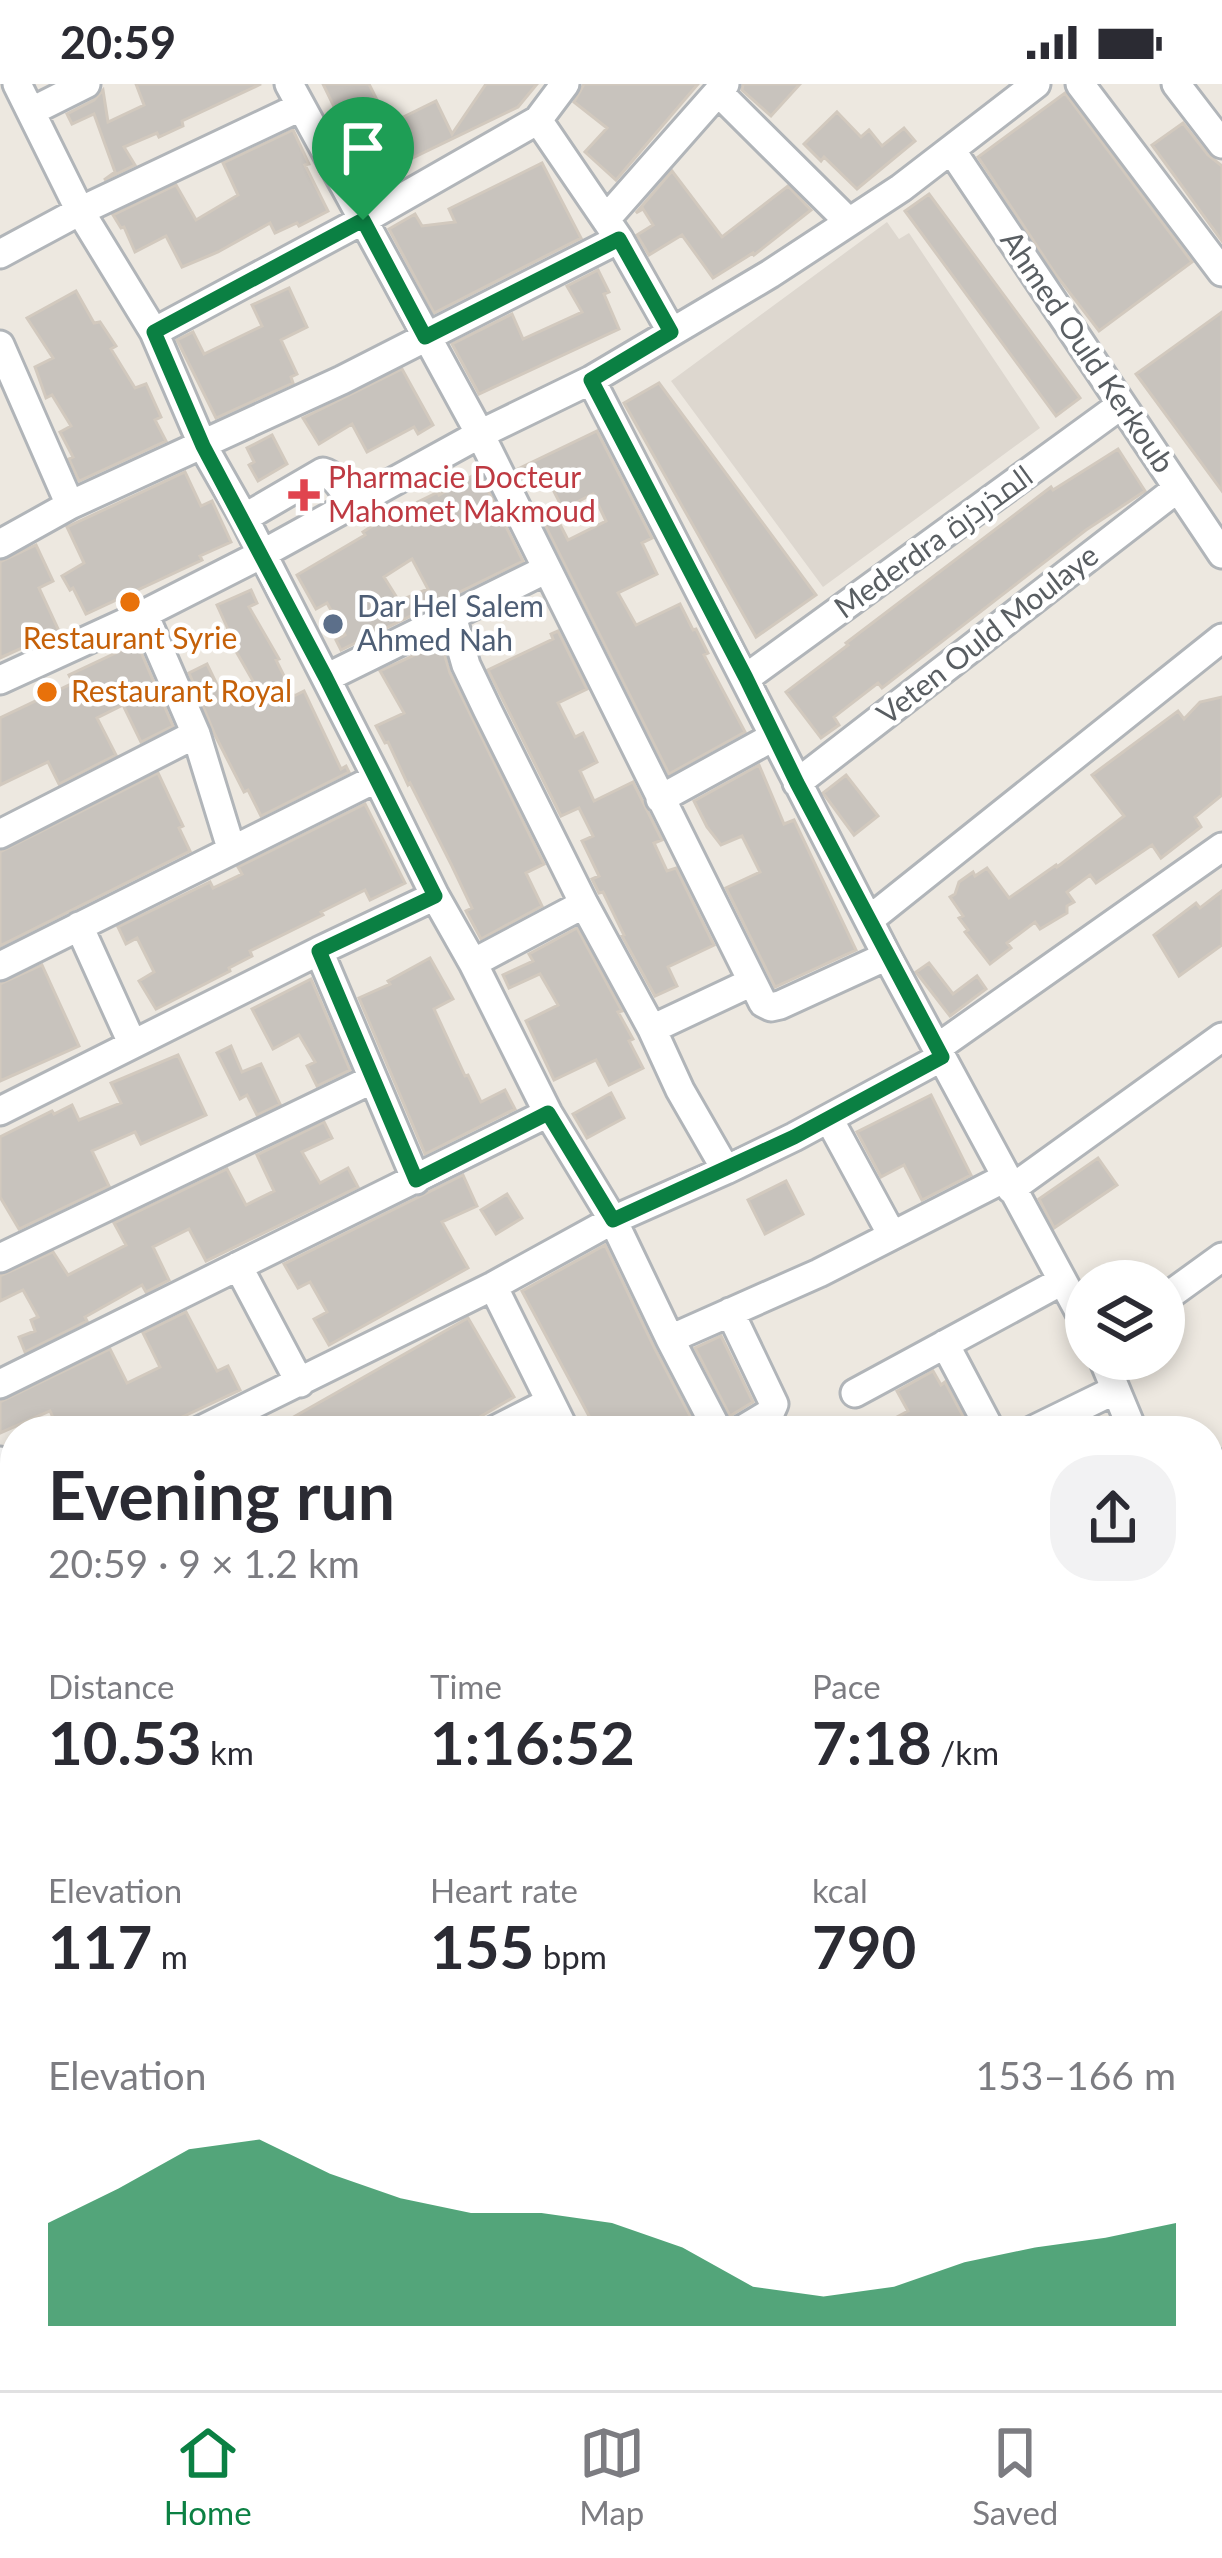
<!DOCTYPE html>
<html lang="en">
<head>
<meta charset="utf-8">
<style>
  :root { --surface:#fff; --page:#f2f2f3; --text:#2b2b33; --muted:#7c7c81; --line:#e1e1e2; --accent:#0b8043 }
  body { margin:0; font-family:Lato,Cairo,sans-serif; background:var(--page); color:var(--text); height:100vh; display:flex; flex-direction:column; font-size:45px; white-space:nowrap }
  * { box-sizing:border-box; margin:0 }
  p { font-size:39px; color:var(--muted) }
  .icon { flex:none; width:66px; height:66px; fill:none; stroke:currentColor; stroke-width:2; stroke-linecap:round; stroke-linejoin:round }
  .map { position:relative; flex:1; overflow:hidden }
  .drawer { position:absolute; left:0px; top:1332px; width:1224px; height:975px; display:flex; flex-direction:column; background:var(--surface); border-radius:48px 48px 0 0; box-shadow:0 6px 18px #0003 }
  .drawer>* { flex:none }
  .tools { position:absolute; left:1065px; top:1176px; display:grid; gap:24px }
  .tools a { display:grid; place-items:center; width:120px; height:120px; border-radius:50%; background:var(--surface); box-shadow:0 6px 18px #0003; font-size:60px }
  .pin { position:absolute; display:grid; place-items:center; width:102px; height:102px; color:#fff; margin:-123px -51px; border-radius:50% 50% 50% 0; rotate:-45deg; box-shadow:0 0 12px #0007 }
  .pin .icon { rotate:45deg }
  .round { display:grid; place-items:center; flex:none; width:126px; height:126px; border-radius:48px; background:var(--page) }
  .overview { display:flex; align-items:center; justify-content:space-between; height:204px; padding:0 48px }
  h1 { font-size:66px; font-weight:700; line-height:90px }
  .metrics { display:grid; grid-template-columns:repeat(3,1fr); gap:18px; height:204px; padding:12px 48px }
  .metrics div { display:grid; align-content:center }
  .metrics b { font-size:60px; font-weight:700 }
  .metrics small { font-size:33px; font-weight:400 }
  .metrics p { font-size:33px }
  .chart { height:336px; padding:24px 48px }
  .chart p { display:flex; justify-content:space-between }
  .chart svg { width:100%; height:216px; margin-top:12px; fill:var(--accent); opacity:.7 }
  .status { display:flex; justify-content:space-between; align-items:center; height:84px; padding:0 60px; background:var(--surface); direction:ltr }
  .status svg { height:33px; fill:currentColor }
  .tab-bar { display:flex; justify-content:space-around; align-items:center; height:168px; border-top:3px solid var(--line); background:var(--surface); font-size:33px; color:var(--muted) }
  .tab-bar a { display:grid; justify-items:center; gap:6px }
  .tab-bar .active { color:var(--accent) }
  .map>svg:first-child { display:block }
</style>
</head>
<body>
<div class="status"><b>20:59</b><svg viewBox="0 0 49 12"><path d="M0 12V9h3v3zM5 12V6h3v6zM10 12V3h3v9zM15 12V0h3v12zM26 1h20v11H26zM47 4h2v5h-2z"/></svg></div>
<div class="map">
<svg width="1222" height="2306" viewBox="0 0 1222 2306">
  <rect width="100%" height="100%" fill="#ede8e0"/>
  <path fill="#ddd7cf" d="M887,138l12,17 10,-6 131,195 -217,159 -152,-206z"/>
  <path fill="#c8c3bd" stroke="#d2c9be" stroke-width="3" fill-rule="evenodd" d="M136,0h125l-79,37 1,5 -24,11 -2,-4 -33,14 11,18 -31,15 11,-8 -21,-58 -22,10 -5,-10 27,-14 9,-10 5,32 36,-17z
    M323,0h46l20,40 47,-23 16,33 34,-50h51l-19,23 -149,72z
    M584,0h114l-82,96 -31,-28 22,-24 -33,-26z
    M743,0h57l-29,32 -29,-26z
    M1065,9l127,169 -93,69 -43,-56 -78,-118z
    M837,28l24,25 8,-7 13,16 22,-18 11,13 -58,48 -33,-32 -3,4 -17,-17z
    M1183,39l25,32 14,11v75l-70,-96z
    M293,46l16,34 -4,1 23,46 -29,15 -2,-3 -22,10 -5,-10 -52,29 -36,15 -16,-31 -31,16 -11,-25 -3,1 -8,-13 63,-30 20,35 42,-25 -15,-32z
    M542,79l39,75 -147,75 -45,-84 26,-15 7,12 33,-4 -6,-13z
    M672,87l50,66 66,-51 23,24 -57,45 -1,-2 -40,25 -31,-43 -33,20 -12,-20 16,-10 -10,-16 -7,4z
    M929,110l151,204 -24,18 -151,-205z
    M598,186l11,22 -5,2 15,35 -140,65 -27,-50 60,-30 11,25 59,-27 -15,-26z
    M289,204l18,39 -26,13 16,34 -6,3 2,6 -77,35 -39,-78 16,-8 11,22 58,-28 -10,-21z
    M76,207l18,32 6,-1 16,24 -5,3 24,39 11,-4 15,33 -6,3 11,21 -87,40 -10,-22 4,-2 -13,-25 11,-6 -19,-31 -6,3 -11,-31 18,-9 -26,-40z
    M1222,228v179l-86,-117z
    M402,285l31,56 -15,9 -4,-7 -47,25 -15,-28 -33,20 -16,-26z
    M659,299l157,212 -60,42 -132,-234z
    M597,347l55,107 -10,5 15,31 -39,19 18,32 44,-21 13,26 3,-1 12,24 -4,2 41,77 -76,42 -129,-259 12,-6 16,31 38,-19 -13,-27 -30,15 -17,-33 -20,10 -8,-17z
    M272,351l15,29 -29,17 -9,-16 5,-3 -7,-14z
    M1118,365l27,42 -59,39 -204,158 -4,-5 -44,34 5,8 -18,13 -35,-46 62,-47 -2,-2 205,-156 2,3z
    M185,388l16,34 11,-5 19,41 -31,14 2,4 -116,54 -13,-26 -3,2 -8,-14 22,-13 -17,-36z
    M479,388l44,89 -182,89 -5,-10 9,-5 -18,-32 -11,6 -19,-34 68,-40 -2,-3 26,-17 2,3 29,-12 -2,-4 20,-10 1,3zM412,475l16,30 -29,12 -15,-24z
    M36,461l17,36 -14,7 20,43 -59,27v-96z
    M251,506l6,13 -8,4 30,52 -3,1 18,36 10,-5 37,78 5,-3 3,6 -88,44 -13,-26 -4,2 -29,-57 -26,-62 18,-9 15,31 31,-14 -24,-42 3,-1 -15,-33z
    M558,547l29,58 -29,14 17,34 8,-4 14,29 -17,9 14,30 39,-19 29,58 -8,3 13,28 9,-3 38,77 -46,22 9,19 -22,10 -33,-60 2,-1 -21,-43 -4,1 -7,-14 7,-3 -17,-35 11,-5 -14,-28 -18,8 -73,-146 65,-31 -2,-5z
    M137,559l36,83 -32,16 -18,-37 -26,13 19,37 -57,29 -11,-22 -48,23v-67l73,-35 -4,-8z
    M441,559l9,30 94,191 -18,9 16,33 -61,33 -15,-28 6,-3 -20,-42 -42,-83 -2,2 -20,-43 -3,1 -9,-17 28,-13 -24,-42z
    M1222,613v98l-27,22 6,10 -40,31 -9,-13 -56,38 -6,-8 -23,17 7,10 -7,4v7l-27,16 -5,-7 -28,21 4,5 -21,16 -25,-32 3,-2 -9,-12 4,-2 -13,-19 5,-3 4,-12 14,-10 2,4 12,-8 22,30 47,-33 1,2 67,-51 -32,-41 86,-64 6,8 16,-17z
    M759,681l25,59 10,-4 62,130 -81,37 -49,-99 34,-16 -18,-36 -21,9 -14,-18 -13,-26z
    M158,689l25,53 -4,2 11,23 -190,95v-94z
    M846,691l32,41 -24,19 -31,-42z
    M365,720l40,79 -35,17 -5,-10 -44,22 2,3 -73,36 2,5 -23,12 1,3 -74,38 -17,-28 15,-9 -17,-34 -11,6 -8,-17 92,-45 3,6 29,-14 -4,-7z
    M1222,807v54l-43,31 -25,-41 42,-32 4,5z
    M577,844l45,83 -4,1 15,27 -4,2 14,27 -34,17 -13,-25 -42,20 -28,-59 32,-16 -18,-31 -31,14 -6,-13 30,-14 -4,-7z
    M430,874l23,41 -19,10 31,67 3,-1 13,27 24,-12 10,19 -90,45 -66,-156 31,-14 -2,-3z
    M929,879l24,31 24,-18 9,13 -36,27 -34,-44z
    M42,881l37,81 -79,35v-97z
    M311,895l39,91 -33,16 -10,-20 8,-4 -16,-27 -26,14 -21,-40z
    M231,962l11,26 19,-8 19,40 -23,11 -10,-20 -7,4 -23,-46z
    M178,971l28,60 -65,29 -6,-12 -43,19 17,35 -90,43 -19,-32v-60l52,-26 2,3 18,-9 7,15 42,-17 -10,-20z
    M611,1009l13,25 -37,20 -14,-24z
    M931,1011l40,80 -49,25 -18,-35 -23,12 -24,-45z
    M324,1038l8,16 -30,14 18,31 28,-15 10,19 -152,74 -17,-32 -36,18 16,33 -23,12 -4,-7 -57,32 2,4 -62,31 -6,-15 16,-6 -4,-11 7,-3 -15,-27 -23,11v-25l53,-24 15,23 58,-30 -12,-22 113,-54 19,36 28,-14 -17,-36z
    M1098,1074l19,27 -63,43 -15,-29z
    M463,1091l14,31 -35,16 26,46 -139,77 -15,-26 13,-7 -17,-30 -12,6 -14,-24z
    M786,1097l17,33 -38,20 -17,-34z
    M507,1110l15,24 -26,16 -15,-24z
    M605,1161l49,102 44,84h-101l-75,-140z
    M186,1228l31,59 11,-5 12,24 -88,41h-93l-9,-20 -50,22v-31l110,-53 17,34 33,-16 -17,-34z
    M468,1234l46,79 -58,34h-187z
    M721,1252l32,66 -23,14 -35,-68z
    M933,1287l8,14 4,-3 26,49h-100l37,-20 -11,-20z
    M0,1782l15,8v49l-15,10z
    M0,1939l7,6 8,2v65l-15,6z
    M15,2051v99l-15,6v-99z
    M719,2292h142l5,14h-154z
    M961,2292h73l-18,14h-45z"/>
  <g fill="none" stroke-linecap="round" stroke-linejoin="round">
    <g stroke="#b1b5b9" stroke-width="33">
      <path id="minor" d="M17,0l63,127 74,121 49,114 41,72 133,260 58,118 38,67 75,150 65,107 57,119 48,92
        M289,0l191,350 283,569 8,4 9,-2 107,-49
        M1080,0l142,188
        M1176,0l46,60
        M718,8l131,130
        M32,27l54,-27
        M538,36l81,119 52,92
        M952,67l270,403
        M606,135l119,-135
        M0,170l80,-43 220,-104
        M154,248l209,-112 175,-100 27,-36
        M0,261l70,160
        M591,296l296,576 199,368
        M244,434l79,-46c13,3 22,21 30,32
        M0,460l70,-39 272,-125 277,-141
        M144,530l52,120 35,114
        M452,532l14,49 21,44 97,195 68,125 28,61 46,80
        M326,594l219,-108
        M746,594l375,-273
        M0,596l144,-66 118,-60 218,-120 111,-54 179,-106 131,-86 135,-104
        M797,699l381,-295
        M660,715l113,-62
        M0,750l196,-100
        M869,836l353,-282
        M79,842l53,117
        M319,867l97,229
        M473,879l111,-59
        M0,882l377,-188
        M652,945l100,-47
        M937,964l285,-201
        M0,1027l319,-160 116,-55
        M829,1035l63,116
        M1011,1105l211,-152
        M0,1174l373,-179
        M238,1182l62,117
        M493,1202l72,145
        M1164,1215l58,-42
        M730,1228l44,92 -4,9 -30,18
        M670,1255l149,-66 186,-95
        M945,1260l46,87
        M1103,1275l30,72
        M0,1300l548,-271
        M855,1309l207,-112
        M199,1347l294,-145 120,-66 113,-50 68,-33 148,-80
        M493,1347l57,-29
        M1031,1347l84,-41
        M0,1377l15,32
        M1209,1389l13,-9
        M0,1446l15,-7
        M1209,1500l13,24
        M0,1593l15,-7
        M1209,1636l13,-7
        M0,1643l15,23
        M0,1720l15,-9
        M1209,1770l13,-7
        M1209,1868l13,21
        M0,1888l15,-8
        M0,1904l15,25
        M0,2039l15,-9
        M1209,2045l13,-8
        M0,2177l15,-9
        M1209,2177l13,-8
        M645,2292l8,14
        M879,2292l7,14
        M2,2306l26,-14
        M240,2306l23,-14
        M454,2306l23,-14
        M676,2306l25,-14
        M920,2306l23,-14
        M1046,2306l13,-14"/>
    </g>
    <use href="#minor" stroke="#fff" stroke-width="27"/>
  </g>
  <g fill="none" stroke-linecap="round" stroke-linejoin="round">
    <g stroke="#fff" stroke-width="24">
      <path id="route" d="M363,136l62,117 194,-98 52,93 -80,48 155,298 51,105 145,274 -148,80 -181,83 -65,-107 -132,67 -97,-229 116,-55 -109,-218 -123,-232 -49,-114z"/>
    </g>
    <use href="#route" stroke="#0b8043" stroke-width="15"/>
  </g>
  <path fill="#e0444e" stroke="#fff" stroke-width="4.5" d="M298 393h12v12h12v12h-12v12h-12v-12h-12v-12h12z"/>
  <g fill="#e8710a" stroke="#fff" stroke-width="4.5">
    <circle cx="130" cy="518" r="12"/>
    <circle cx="47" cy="608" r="12"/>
  </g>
  <circle fill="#5c6f8a" stroke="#fff" stroke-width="4.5" cx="333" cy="540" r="12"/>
  <g text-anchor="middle" stroke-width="9" stroke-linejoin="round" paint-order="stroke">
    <g font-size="30" fill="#595e62" stroke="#fff">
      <text transform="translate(1087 268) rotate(56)" y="10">Ahmed Ould Kerkoub</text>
      <text transform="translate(934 458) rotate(-36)" y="10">Mederdra المذرذرة</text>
      <text transform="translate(988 551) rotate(-38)" y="10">Veten Ould Moulaye</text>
    </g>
    <g font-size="30" fill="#be3a42" stroke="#fff" text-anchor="start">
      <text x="328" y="404">Pharmacie Docteur<tspan x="328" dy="34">Mahomet Makmoud</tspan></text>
    </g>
    <g font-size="30" fill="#4e5e75" stroke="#fff" text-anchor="start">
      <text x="357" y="533">Dar Hel Salem<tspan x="357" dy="34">Ahmed Nah</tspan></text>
    </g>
    <g font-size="30" fill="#c56008" stroke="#fff">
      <text x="130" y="565">Restaurant Syrie</text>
      <text x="71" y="618" text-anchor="start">Restaurant Royal</text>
    </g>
  </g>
</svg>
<div class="tools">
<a><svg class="icon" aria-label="layers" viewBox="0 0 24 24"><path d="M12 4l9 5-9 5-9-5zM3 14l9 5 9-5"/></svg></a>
</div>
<div class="pin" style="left:363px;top:136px;background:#1e9e55"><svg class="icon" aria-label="arrive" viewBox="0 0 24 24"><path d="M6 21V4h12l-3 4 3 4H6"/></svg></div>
<section class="drawer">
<div class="overview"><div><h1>Evening run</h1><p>20:59 · 9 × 1.2 km</p></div><a class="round"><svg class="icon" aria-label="share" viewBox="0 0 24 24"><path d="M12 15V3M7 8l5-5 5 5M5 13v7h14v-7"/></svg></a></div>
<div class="metrics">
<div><p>Distance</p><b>10.53<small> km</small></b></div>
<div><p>Time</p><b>1:16:52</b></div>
<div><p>Pace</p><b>7:18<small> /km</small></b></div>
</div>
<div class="metrics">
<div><p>Elevation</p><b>117<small> m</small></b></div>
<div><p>Heart rate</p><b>155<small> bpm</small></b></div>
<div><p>kcal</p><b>790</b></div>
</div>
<div class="chart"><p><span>Elevation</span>153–166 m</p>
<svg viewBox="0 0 160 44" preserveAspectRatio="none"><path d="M0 44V23L10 16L20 8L30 6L40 13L50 18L60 21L70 21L80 23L90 28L100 36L110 38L120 36L130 31L140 28L150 26L160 23V44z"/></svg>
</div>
</section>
</div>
<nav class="tab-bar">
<a class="active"><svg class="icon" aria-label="home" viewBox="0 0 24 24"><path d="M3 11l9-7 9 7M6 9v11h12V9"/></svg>Home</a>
<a><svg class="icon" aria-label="map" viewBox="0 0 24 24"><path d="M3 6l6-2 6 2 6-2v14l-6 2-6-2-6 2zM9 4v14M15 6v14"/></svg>Map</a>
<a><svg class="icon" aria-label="saved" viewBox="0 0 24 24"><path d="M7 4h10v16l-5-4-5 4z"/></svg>Saved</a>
</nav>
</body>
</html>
